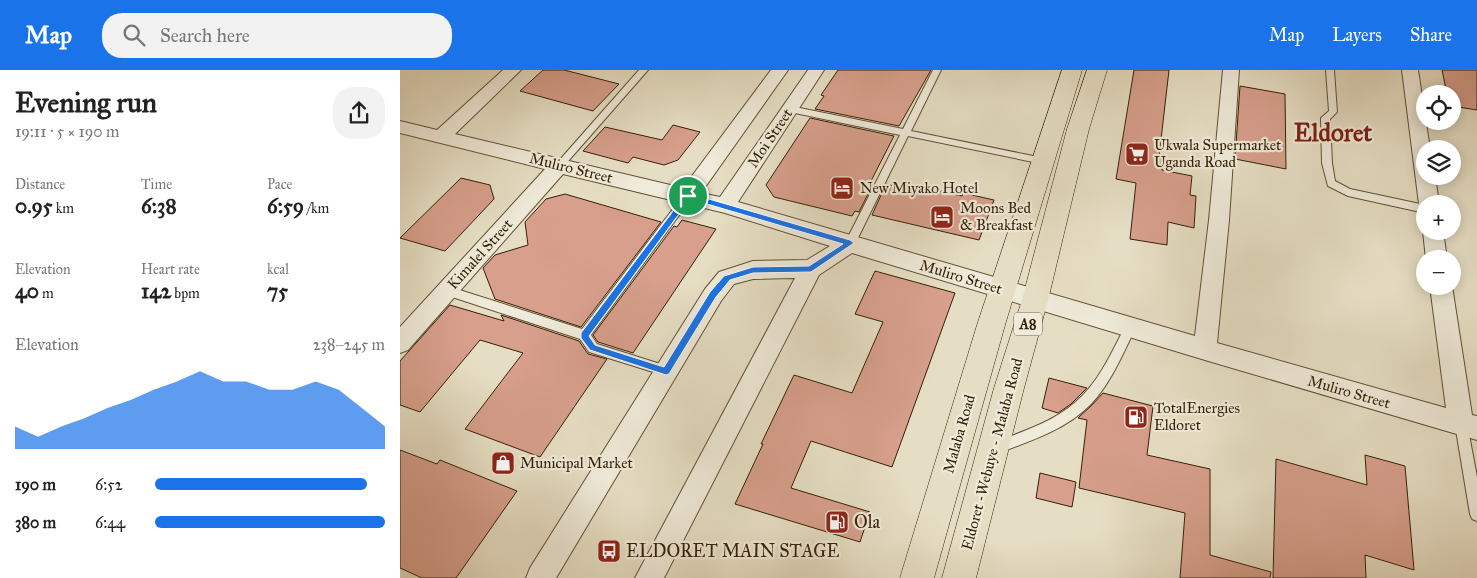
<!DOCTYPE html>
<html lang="en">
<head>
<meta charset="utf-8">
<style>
  :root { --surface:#fff; --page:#f2f2f2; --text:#222; --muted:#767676; --accent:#1a73e8 }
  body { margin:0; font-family:"IM FELL Great Primer",serif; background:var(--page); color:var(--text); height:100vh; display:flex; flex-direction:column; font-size:19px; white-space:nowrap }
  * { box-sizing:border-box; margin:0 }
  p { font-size:16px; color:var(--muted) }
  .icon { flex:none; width:28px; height:28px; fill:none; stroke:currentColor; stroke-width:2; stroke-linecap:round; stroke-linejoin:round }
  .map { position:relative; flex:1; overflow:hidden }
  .details { display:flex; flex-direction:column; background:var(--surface); width:400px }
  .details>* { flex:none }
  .controls { position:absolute; left:1016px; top:15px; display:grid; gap:10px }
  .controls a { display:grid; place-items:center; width:45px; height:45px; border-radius:50%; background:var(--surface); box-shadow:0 2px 12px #0003; font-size:25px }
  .pin { position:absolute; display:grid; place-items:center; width:42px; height:42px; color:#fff; margin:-21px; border:2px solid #fff; border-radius:50%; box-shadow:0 1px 5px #0007 }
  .round { display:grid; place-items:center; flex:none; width:52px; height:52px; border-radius:20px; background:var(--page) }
  .headline { display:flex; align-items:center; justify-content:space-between; height:85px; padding:0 15px }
  h1 { font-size:28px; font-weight:700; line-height:38px }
  .stats { display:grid; grid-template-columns:repeat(3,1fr); gap:8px; height:85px; padding:5px 15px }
  .stats div { display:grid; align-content:center }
  .stats b { font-size:21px; font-weight:700 }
  .stats small { font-size:14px; font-weight:400 }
  .stats p { font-size:14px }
  .chart { height:140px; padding:10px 15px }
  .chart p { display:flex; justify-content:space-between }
  .chart svg { width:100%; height:90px; margin-top:5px; fill:var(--accent); opacity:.7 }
  ul { padding:0 15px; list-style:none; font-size:16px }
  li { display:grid; grid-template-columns:80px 60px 1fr; align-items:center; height:38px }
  li i { height:12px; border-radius:6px; background:var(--accent) }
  header { display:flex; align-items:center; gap:30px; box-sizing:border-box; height:70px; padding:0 25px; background:var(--accent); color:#fff }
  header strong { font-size:24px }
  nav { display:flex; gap:28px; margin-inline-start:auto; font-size:18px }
  .search { width:350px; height:45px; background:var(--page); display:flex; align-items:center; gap:12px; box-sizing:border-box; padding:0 18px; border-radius:20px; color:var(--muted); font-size:19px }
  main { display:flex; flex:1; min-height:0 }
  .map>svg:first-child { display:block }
</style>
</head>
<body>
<header>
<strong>Map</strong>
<div class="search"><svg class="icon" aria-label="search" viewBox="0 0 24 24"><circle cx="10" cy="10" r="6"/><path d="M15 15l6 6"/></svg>Search here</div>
<nav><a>Map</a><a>Layers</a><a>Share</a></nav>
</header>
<main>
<section class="details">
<div class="headline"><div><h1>Evening run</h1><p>19:11 · 5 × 190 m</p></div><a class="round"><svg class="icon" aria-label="share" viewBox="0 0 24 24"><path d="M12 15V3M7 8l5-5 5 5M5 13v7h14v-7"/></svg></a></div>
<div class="stats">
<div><p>Distance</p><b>0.95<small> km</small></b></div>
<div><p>Time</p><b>6:38</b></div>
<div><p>Pace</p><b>6:59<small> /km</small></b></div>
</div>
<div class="stats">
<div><p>Elevation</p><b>40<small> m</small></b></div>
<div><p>Heart rate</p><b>142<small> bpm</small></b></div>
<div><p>kcal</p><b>75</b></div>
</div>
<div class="chart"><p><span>Elevation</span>238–245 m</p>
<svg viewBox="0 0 160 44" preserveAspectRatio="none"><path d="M0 44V33L10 38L20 33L30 29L40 24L50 20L60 15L70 11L80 6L90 11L100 11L110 15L120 15L130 11L140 15L150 24L160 33V44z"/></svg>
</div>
<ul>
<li><b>190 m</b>6:52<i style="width:92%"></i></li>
<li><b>380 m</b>6:44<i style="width:100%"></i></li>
</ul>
</section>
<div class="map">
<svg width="1077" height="508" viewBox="0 0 1077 508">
  <rect width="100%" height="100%" fill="#e6dec4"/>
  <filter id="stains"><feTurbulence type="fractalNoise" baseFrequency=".004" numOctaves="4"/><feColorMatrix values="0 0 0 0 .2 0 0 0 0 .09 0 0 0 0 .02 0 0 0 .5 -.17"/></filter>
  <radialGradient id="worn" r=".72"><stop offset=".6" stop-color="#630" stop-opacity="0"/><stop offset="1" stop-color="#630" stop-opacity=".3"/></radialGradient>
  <path fill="#d79f8c" stroke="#352005" d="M143,0h21l55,14 -26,27 -73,-20z
    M438,0h93l-32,56 -84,-17 9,-13 -3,-1z
    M734,0h35l-10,87h4l-1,13 30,6 -2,19 6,1 -2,32 -26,-6 -1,23 -37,-6 6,-56 -20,-4z
    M1042,0h35v40l-25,-4v-12h-5z
    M840,16l45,8 1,75 -51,-10z
    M410,48l84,18 -23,45 3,1 -15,30 -4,-1 -3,5 -78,-19 -8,-12z
    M273,55l27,7 -22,28 -14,5 -31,-8 -5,6 -45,-12 22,-24 57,13z
    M61,108l29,7 4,14 -49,52 -45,-13z
    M486,114l39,9 2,-5 35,8 1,-3 31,7 -15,40 -107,-25z
    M165,124l96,28 -80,105 -86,-28 -12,-31 12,-13 33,-10 -3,-23 21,-23z
    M282,150l34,9 -83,124 -35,-11 -5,-7 81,-109 3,1z
    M475,201l80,22 -63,174 -81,-26 -20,47 79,24 -10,30 -125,-38 28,-60h-2l33,-69 58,18 31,-71 -28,-8z
    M50,235l54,16 -3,-6 78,26 9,13 19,5 -67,98 -75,-28 58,-76 -43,-13 -60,72 -20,-7v-44z
    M649,308l38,10 -16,16 -13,9 -16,-5z
    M703,323l50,13 -6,49 63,14v86l61,17 -1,6h-90l5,-65 -106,-25 8,-68 -9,-2 14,-13z
    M0,380l37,14 3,-4 77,31 -61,87h-34l-22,-10z
    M965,385l40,11 9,104 -49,-15 1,23h-93l3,-119 91,26z
    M640,403l36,9 -4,25 -36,-9z"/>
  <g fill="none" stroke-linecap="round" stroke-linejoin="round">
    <g stroke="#615035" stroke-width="2">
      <path id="lane" d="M239,0h9l-85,97h-6v-4z
        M533,0h8l-30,61 132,27 5,3 -5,3 -135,-28 -54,110h-8l-1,-3 55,-108 -110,-23 -4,-3 4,-3 113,23z
        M926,0h8l3,42 -7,7 2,44 3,18 15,8 75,16v8l-77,-17 -20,-10 -6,-23 -1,-45 8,-7z
        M288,122l3,1 2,3 -2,3 -100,136 6,9 73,23 2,4 -2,4 -4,1 -77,-24 -9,-13 -137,-45 -1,-3 1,-3 4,-2 135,43 103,-136z
        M730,253l4,2 2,3 -2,3c-12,25 -24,53 -43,73 -25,26 -63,38 -96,50l-4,-2 -2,-4 2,-4c31,-13 66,-22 91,-48 20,-20 31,-47 44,-71z
        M1061,348l4,2 2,4 10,53v44l-5,-2 -2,-5 -15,-90 2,-4z"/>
    </g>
    <g stroke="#615035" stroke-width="2">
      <path id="street" d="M103,0h18l-66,64 228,54 88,-118h17l-87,123 19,4 88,-127h16l-86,132 457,134 14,-116 14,-150h16l-10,150 -12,123 229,65 -16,-122h22l20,129 5,1v24l-272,-80 -353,-107 -33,22 -155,303h-29l160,-300 -42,1 -19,5 -13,17 -165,277h-30l4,-10 175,-279 14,-17 34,-11 54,-1 23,-14 -105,-33 -162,-39 -155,176 -8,3v-26l145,-158 -145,-36v-12l37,9z
        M1002,0h16l12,79h-5v27h10l4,28h-14v6l-3,-1 -3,-5z
        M1025,157v4h18l4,28h-21l-3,-28z"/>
    </g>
    <g stroke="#352005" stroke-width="1">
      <path id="highway" d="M662,0h20l-77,255 -71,253h-34l77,-253z
        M687,0h20l-18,59 -41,171 -24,88 -48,190h-34l52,-190 28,-88 45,-171z"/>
    </g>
    <use href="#lane" fill="#efead9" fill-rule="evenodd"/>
    <use href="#street" fill="#efead9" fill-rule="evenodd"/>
    <use href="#highway" fill="#e6dec4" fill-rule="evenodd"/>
  </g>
  <path fill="#1a73e8" stroke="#fff" fill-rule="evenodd" d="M288,123l162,47 4,3 -43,29 -58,1 -23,7 -14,17 -47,77 -3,1 -76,-25 -9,-12v-5l105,-139zM290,129l153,45 -34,22 -56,1 -29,9 -14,16 -46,75 -69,-22 -6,-9z"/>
  <defs>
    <g id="supermarket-square" transform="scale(1.25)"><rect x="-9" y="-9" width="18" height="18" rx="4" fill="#8f2418" stroke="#efead9"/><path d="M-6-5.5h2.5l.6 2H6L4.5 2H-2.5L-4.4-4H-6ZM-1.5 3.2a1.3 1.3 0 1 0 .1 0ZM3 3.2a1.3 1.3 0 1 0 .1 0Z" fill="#fff"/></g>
    <g id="hotel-square" transform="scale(1.25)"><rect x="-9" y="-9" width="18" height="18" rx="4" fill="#8f2418" stroke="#efead9"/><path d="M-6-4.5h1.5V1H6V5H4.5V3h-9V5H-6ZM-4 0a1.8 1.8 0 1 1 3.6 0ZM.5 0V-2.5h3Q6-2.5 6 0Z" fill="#fff"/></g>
    <g id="fuel-square" transform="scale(1.25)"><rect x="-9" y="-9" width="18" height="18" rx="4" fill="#8f2418" stroke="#efead9"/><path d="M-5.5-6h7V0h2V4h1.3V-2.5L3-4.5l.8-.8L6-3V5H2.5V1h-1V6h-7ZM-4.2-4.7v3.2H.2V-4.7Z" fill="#fff"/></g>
    <g id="shop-square" transform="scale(1.25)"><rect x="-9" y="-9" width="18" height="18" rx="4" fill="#8f2418" stroke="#efead9"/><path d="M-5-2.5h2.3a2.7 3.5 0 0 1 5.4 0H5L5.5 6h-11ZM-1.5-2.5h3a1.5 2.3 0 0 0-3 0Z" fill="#fff"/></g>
    <g id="bus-square" transform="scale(1.25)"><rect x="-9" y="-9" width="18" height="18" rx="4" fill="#8f2418" stroke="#efead9"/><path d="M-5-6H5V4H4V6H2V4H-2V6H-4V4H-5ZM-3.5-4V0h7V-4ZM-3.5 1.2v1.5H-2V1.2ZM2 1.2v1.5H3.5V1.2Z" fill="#fff"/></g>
  </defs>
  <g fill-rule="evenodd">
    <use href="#supermarket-square" x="737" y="84"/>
    <use href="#hotel-square" x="442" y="118"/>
    <use href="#hotel-square" x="542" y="147"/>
    <use href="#fuel-square" x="736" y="347"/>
    <use href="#shop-square" x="103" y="393"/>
    <use href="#fuel-square" x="437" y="452"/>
    <use href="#bus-square" x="209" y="481"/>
  </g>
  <g text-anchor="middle" stroke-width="4.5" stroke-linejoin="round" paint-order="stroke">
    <rect fill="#efead9" stroke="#6d5d45" stroke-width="1" x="614" y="242.5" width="28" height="23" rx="4"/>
    <g font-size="14" font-weight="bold" fill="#352005">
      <text x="628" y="259">A8</text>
    </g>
    <g font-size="15" fill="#352005" stroke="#efead9">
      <text transform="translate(370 68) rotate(-56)" y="5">Moi Street</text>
      <text transform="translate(171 98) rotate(14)" y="5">Muliro Street</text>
      <text transform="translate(80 184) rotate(-48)" y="5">Kimalel Street</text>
      <text transform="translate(561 207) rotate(17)" y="5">Muliro Street</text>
      <text transform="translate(949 322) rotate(16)" y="5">Muliro Street</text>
      <text transform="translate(559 364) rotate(-74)" y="5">Malaba Road</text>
      <text transform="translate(592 384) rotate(-75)" y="5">Eldoret -Webuye - Malaba Road</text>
    </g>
    <g font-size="15" fill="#352005" stroke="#efead9" text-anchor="start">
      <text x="754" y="80">Ukwala Supermarket<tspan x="754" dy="17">Uganda Road</tspan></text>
      <text x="460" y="123">New Miyako Hotel</text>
      <text x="560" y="143">Moons Bed<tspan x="560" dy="17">&amp; Breakfast</tspan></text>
      <text x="754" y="343">TotalEnergies<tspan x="754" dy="17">Eldoret</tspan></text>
      <text x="120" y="398">Municipal Market</text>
    </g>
    <g font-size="18" fill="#352005" stroke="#efead9" text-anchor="start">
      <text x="454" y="458">Ola</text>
      <text x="226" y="487">ELDORET MAIN STAGE</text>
    </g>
    <g font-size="25" font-weight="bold" fill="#7a1f14" stroke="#efead9">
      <text x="933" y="71">Eldoret</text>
    </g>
  </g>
  <rect width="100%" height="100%" filter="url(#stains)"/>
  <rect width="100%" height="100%" fill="url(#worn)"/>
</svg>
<div class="controls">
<a><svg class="icon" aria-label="locate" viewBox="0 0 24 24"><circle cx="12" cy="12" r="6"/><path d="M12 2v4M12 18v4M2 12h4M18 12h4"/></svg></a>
<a><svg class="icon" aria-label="layers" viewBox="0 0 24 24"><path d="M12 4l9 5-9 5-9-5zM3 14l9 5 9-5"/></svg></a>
<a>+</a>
<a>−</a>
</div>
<div class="pin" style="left:288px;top:126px;background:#1e9e55"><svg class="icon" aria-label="arrive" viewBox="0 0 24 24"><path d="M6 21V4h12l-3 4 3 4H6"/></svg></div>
</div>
</main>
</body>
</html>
